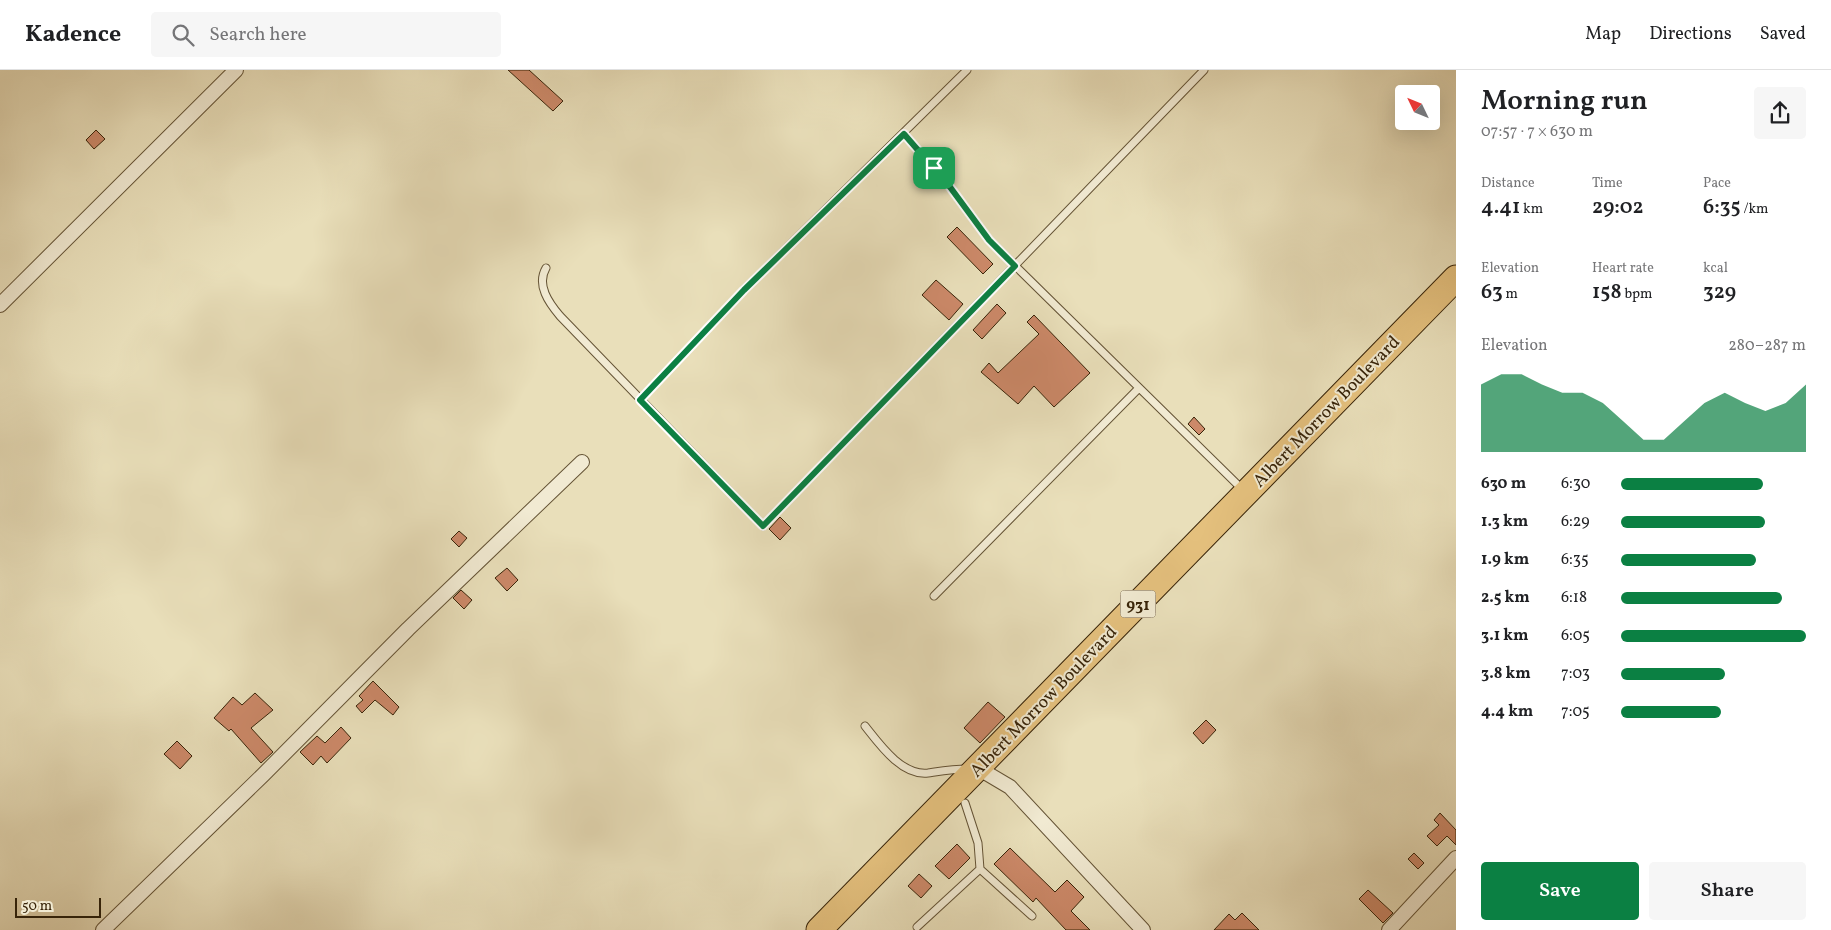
<!DOCTYPE html>
<html lang="en">
<head>
<meta charset="utf-8">
<style>
  :root { --surface:#fff; --page:#f6f6f6; --text:#202124; --muted:#757577; --line:#e0e0e0; --accent:#0b8043 }
  body { margin:0; font-family:Vollkorn,serif; background:var(--page); color:var(--text); height:100vh; display:flex; flex-direction:column; font-size:19px; white-space:nowrap }
  * { box-sizing:border-box; margin:0 }
  p { font-size:16px; color:var(--muted) }
  .icon { flex:none; width:28px; height:28px; fill:none; stroke:currentColor; stroke-width:2; stroke-linecap:round; stroke-linejoin:round }
  .map { position:relative; flex:1; overflow:hidden }
  .details { display:flex; flex-direction:column; background:var(--surface); width:375px }
  .details>* { flex:none }
  .needle { width:32px; rotate:313deg }
  .fabs { position:absolute; left:1395px; top:15px; display:grid; gap:10px }
  .fabs a { display:grid; place-items:center; width:45px; height:45px; border-radius:5px; background:var(--surface); box-shadow:0 5px 20px #0002; font-size:25px }
  .scale { position:absolute; left:15px; bottom:12px; width:86px; box-sizing:border-box; padding-left:5px; border:2px solid #382409; border-top:0; font-size:14px; line-height:18px; white-space:nowrap; color:#382409; -webkit-text-stroke:4px #f1ead2; paint-order:stroke }
  .pin { position:absolute; display:grid; place-items:center; width:42px; height:42px; color:#fff; margin:-21px; border-radius:10px; box-shadow:0 2px 8px #0006 }
  .round { display:grid; place-items:center; flex:none; width:52px; height:52px; border-radius:5px; background:var(--page) }
  .summary { display:flex; align-items:center; justify-content:space-between; height:85px; padding:0 25px }
  h1 { font-size:28px; font-weight:600; line-height:38px }
  .figures { display:grid; grid-template-columns:repeat(3,1fr); gap:8px; height:85px; padding:5px 25px }
  .figures div { display:grid; align-content:center }
  .figures b { font-size:21px; font-weight:600 }
  .figures small { font-size:14px; font-weight:400 }
  .figures p { font-size:14px }
  .chart { height:140px; padding:10px 25px }
  .chart p { display:flex; justify-content:space-between }
  .chart svg { width:100%; height:90px; margin-top:5px; fill:var(--accent); opacity:.7 }
  .action { display:flex; gap:10px; margin-top:auto; padding:10px 25px }
  .action a { flex:1; height:58px; border-radius:5px; background:var(--accent); color:#fff; font-size:20px; font-weight:600; line-height:58px; text-align:center }
  .action a+a { background:var(--page); color:var(--text) }
  ul { padding:0 25px; list-style:none; font-size:16px }
  li { display:grid; grid-template-columns:80px 60px 1fr; align-items:center; height:38px }
  li i { height:12px; border-radius:6px; background:var(--accent) }
  header { display:flex; align-items:center; gap:30px; box-sizing:border-box; height:70px; padding:0 25px; background:var(--surface); border-bottom:1px solid var(--line) }
  header strong { font-size:24px }
  nav { display:flex; gap:28px; margin-inline-start:auto; font-size:18px }
  .search { width:350px; height:45px; background:var(--page); display:flex; align-items:center; gap:12px; box-sizing:border-box; padding:0 18px; border-radius:5px; color:var(--muted); font-size:19px }
  main { display:flex; flex:1; min-height:0 }
  .map>svg:first-child { display:block }
</style>
</head>
<body>
<header>
<strong>Kadence</strong>
<div class="search"><svg class="icon" aria-label="search" viewBox="0 0 24 24"><circle cx="10" cy="10" r="6"/><path d="M15 15l6 6"/></svg>Search here</div>
<nav><a>Map</a><a>Directions</a><a>Saved</a></nav>
</header>
<main>
<div class="map">
<svg width="1456" height="860" viewBox="0 0 1456 860">
  <rect width="100%" height="100%" fill="#e9dfba"/>
  <filter id="stains"><feTurbulence type="fractalNoise" baseFrequency=".004" numOctaves="4"/><feColorMatrix values="0 0 0 0 .2 0 0 0 0 .09 0 0 0 0 .02 0 0 0 .5 -.17"/></filter>
  <radialGradient id="worn" r=".72"><stop offset=".6" stop-color="#630" stop-opacity="0"/><stop offset="1" stop-color="#630" stop-opacity=".3"/></radialGradient>
  <path fill="#cc8969" stroke="#382409" d="M508,0h21l34,31 -10,10z
    M96,60l9,9 -11,10 -8,-9z
    M957,157l36,37 -10,10 -36,-37z
    M936,210l27,24 -14,16 -27,-25z
    M997,234l9,9 -24,26 -9,-9z
    M1034,245l56,58 -36,34 -20,-21 -16,18 -37,-32 8,-9 9,10 41,-39 -12,-12z
    M1194,347l11,12 -6,6 -11,-11z
    M780,447l11,11 -11,12 -11,-11z
    M459,461l8,7 -8,9 -8,-8z
    M507,498l11,12 -11,11 -12,-13z
    M461,520l11,10 -8,9 -11,-11z
    M373,611l26,26 -6,8 -18,-15 -13,13 -6,-7 7,-6 -4,-4z
    M255,623l18,17 -22,18 22,24 -12,11 -30,-34 -2,2 -15,-13 19,-21 9,8z
    M988,632l17,15 -25,26 -16,-15z
    M1206,650l10,10 -13,14 -10,-11z
    M341,657l10,11 -24,25 -6,-7 -8,9 -13,-13 17,-16 8,7z
    M177,671l15,15 -12,13 -16,-15z
    M1440,743l16,17v15l-9,-9 -10,10 -10,-10 12,-11 -5,-5z
    M957,774l13,14 -21,21 -14,-13z
    M1010,778l45,44 12,-12 17,17 -13,14 19,19h-24l-30,-32 -3,4 -39,-38z
    M1414,783l10,10 -6,6 -10,-10z
    M919,804l13,12 -11,12 -13,-12z
    M1368,820l25,23 -10,10 -24,-24z
    M1242,843l17,17h-45l15,-16 6,6z"/>
  <g fill="none" stroke-linecap="round" stroke-linejoin="round">
    <g stroke="#645335" stroke-width="9">
      <path id="lane" d="M904,64l46,53 39,53 254,250
        M546,198c-10,17 3,35 14,48l203,210 441,-456
        M640,330l104,-110 223,-220
        M934,526l205,-208
        M865,656c15,19 37,50 63,47 14,-2 26,-4 39,-4
        M965,733l13,40 2,26 52,47
        M917,857l63,-58"/>
    </g>
    <g stroke="#645335" stroke-width="16">
      <path id="street" d="M0,235l236,-235
        M978,698l32,19 133,143
        M103,860l160,-155 145,-146 174,-167
        M1389,860l67,-72"/>
    </g>
    <g stroke="#382409" stroke-width="27">
      <path id="highway" d="M819,860l637,-652"/>
    </g>
    <use href="#lane" stroke="#f1ead2" stroke-width="7"/>
    <use href="#street" stroke="#f1ead2" stroke-width="14"/>
    <use href="#highway" stroke="#e4c07d" stroke-width="25"/>
  </g>
  <g fill="none" stroke-linecap="round" stroke-linejoin="round">
    <g stroke="#fff" stroke-width="10">
      <path id="route" d="M904,64l46,53 39,53 26,26 -252,260 -123,-126 104,-110z"/>
    </g>
    <use href="#route" stroke="#0b8043" stroke-width="6"/>
  </g>
  <g text-anchor="middle" stroke-width="4" stroke-linejoin="round" paint-order="stroke">
    <rect fill="#f1ead2" stroke="#705f45" stroke-width="1" x="1120.5" y="520.5" width="35" height="27" rx="4"/>
    <g font-size="16" font-weight="bold" fill="#382409">
      <text x="1138" y="540">931</text>
    </g>
    <g font-size="18" fill="#382409" stroke="#f1ead2">
      <text transform="translate(1326 341) rotate(-46)" y="6">Albert Morrow Boulevard</text>
      <text transform="translate(1043 631) rotate(-46)" y="6">Albert Morrow Boulevard</text>
    </g>
  </g>
  <rect width="100%" height="100%" filter="url(#stains)"/>
  <rect width="100%" height="100%" fill="url(#worn)"/>
</svg>
<div class="fabs">
<a><svg class="needle" viewBox="-14 -14 28 28"><path d="M0-13l5 13h-10z" fill="#e53935"/><path d="M0 13l5-13h-10z" fill="#757577"/></svg></a>
</div>
<div class="scale">50 m</div>
<div class="pin" style="left:934px;top:98px;background:#1e9e55"><svg class="icon" aria-label="arrive" viewBox="0 0 24 24"><path d="M6 21V4h12l-3 4 3 4H6"/></svg></div>
</div>
<section class="details">
<div class="summary"><div><h1>Morning run</h1><p>07:57 · 7 × 630 m</p></div><a class="round"><svg class="icon" aria-label="share" viewBox="0 0 24 24"><path d="M12 15V3M7 8l5-5 5 5M5 13v7h14v-7"/></svg></a></div>
<div class="figures">
<div><p>Distance</p><b>4.41<small> km</small></b></div>
<div><p>Time</p><b>29:02</b></div>
<div><p>Pace</p><b>6:35<small> /km</small></b></div>
</div>
<div class="figures">
<div><p>Elevation</p><b>63<small> m</small></b></div>
<div><p>Heart rate</p><b>158<small> bpm</small></b></div>
<div><p>kcal</p><b>329</b></div>
</div>
<div class="chart"><p><span>Elevation</span>280–287 m</p>
<svg viewBox="0 0 160 44" preserveAspectRatio="none"><path d="M0 44V11L10 6L20 6L30 11L40 15L50 15L60 20L70 29L80 38L90 38L100 29L110 20L120 15L130 20L140 24L150 20L160 11V44z"/></svg>
</div>
<ul>
<li><b>630 m</b>6:30<i style="width:77%"></i></li>
<li><b>1.3 km</b>6:29<i style="width:78%"></i></li>
<li><b>1.9 km</b>6:35<i style="width:73%"></i></li>
<li><b>2.5 km</b>6:18<i style="width:87%"></i></li>
<li><b>3.1 km</b>6:05<i style="width:100%"></i></li>
<li><b>3.8 km</b>7:03<i style="width:56%"></i></li>
<li><b>4.4 km</b>7:05<i style="width:54%"></i></li>
</ul>
<div class="action"><a>Save</a><a>Share</a></div>
</section>
</main>
</body>
</html>
